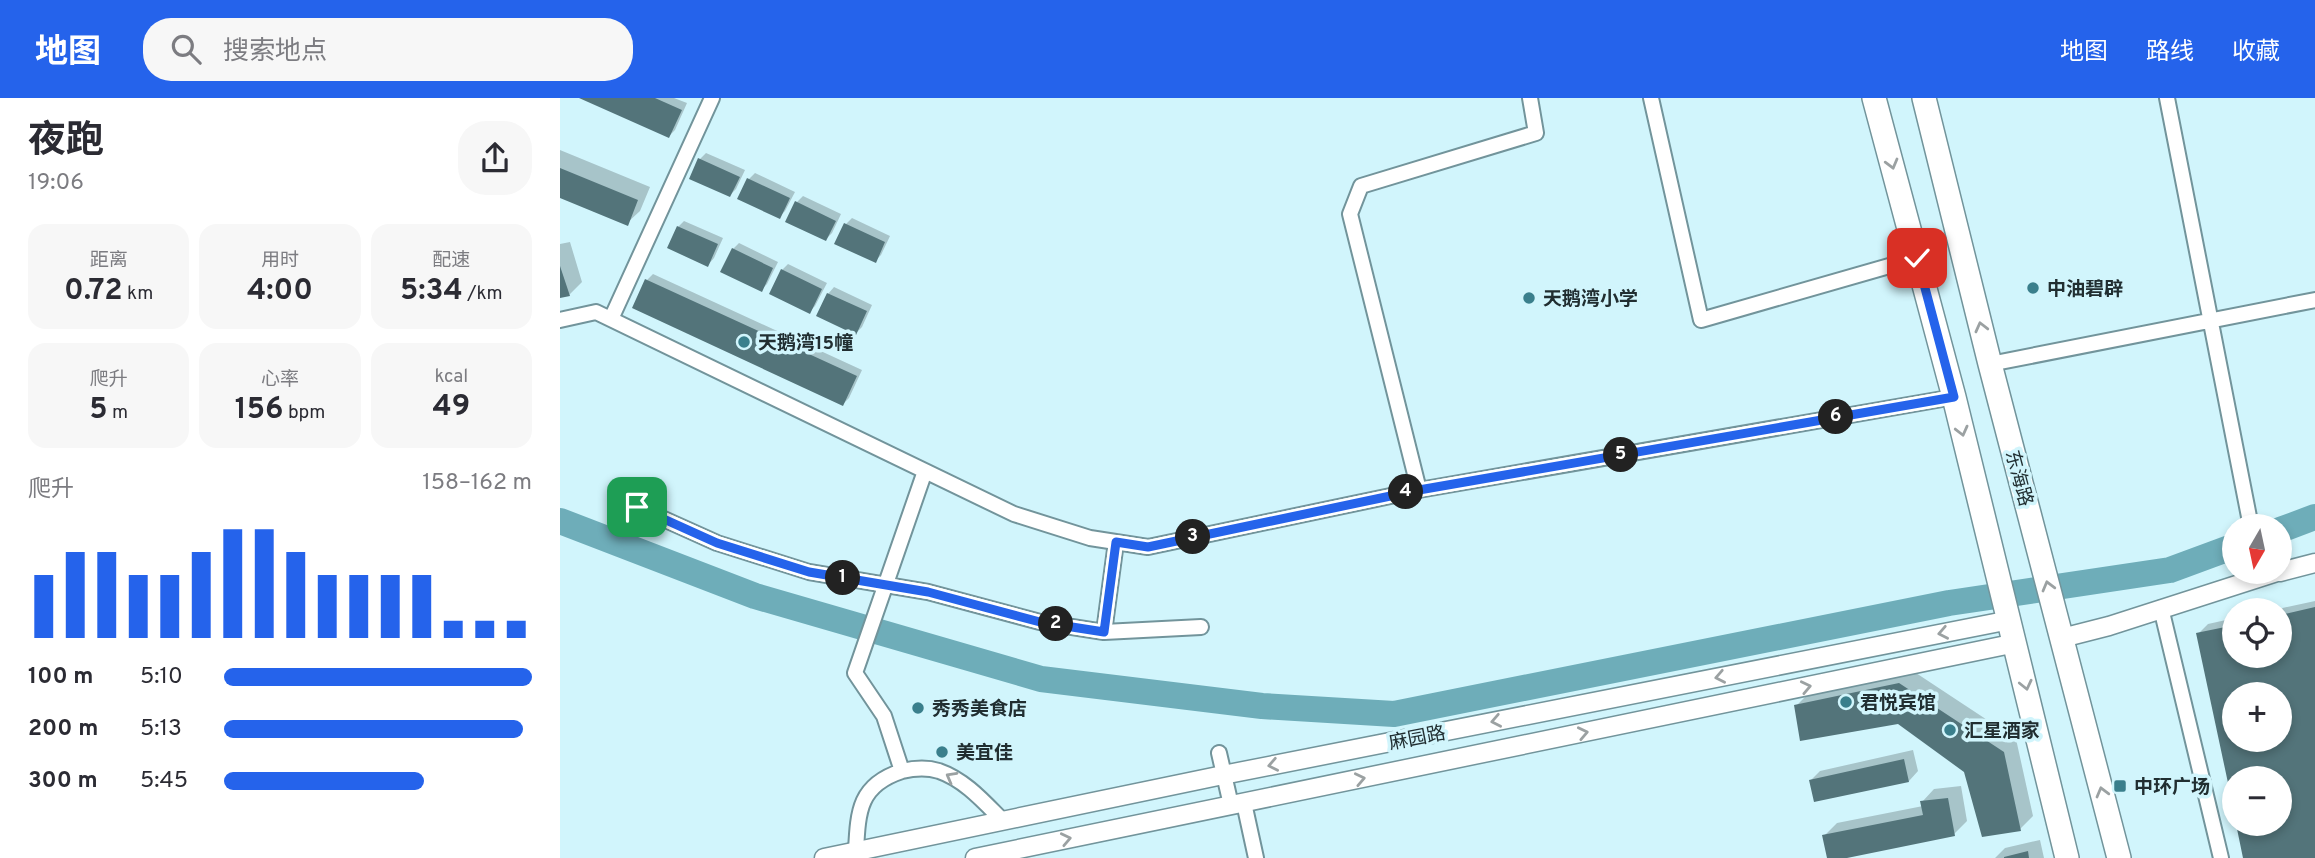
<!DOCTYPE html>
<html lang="zh">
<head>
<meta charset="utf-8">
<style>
  :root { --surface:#fff; --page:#f7f7f7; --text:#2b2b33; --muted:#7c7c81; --accent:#2563eb }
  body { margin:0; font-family:Overpass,"Noto Sans SC",sans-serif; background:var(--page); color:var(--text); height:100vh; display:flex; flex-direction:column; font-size:26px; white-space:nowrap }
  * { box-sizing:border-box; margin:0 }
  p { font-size:23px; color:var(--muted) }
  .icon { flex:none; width:38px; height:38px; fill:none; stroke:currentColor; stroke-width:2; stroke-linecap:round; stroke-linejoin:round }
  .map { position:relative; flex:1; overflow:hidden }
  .details { display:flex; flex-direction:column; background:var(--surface); width:560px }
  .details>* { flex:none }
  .needle { width:46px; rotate:189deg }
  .buttons { position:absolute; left:1662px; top:416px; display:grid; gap:14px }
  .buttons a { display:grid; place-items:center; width:70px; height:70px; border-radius:50%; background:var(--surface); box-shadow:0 4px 10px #0003; font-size:35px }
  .pin { position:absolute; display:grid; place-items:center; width:60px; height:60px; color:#fff; margin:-30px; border-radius:14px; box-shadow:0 4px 10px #0006 }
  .km { position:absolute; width:35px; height:35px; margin:-18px; border-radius:50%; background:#222; color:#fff; font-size:19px; line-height:35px; text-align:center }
  .round { display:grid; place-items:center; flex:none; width:74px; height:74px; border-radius:28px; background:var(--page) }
  .summary { display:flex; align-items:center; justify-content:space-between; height:119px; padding:0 28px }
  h1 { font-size:38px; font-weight:700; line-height:52px }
  .figures { display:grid; grid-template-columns:repeat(3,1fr); gap:10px; height:119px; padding:7px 28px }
  .figures div { display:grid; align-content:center; border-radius:18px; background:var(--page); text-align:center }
  .figures b { font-size:30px; font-weight:700 }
  .figures small { font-size:19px; font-weight:400 }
  .figures p { font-size:19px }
  .chart { height:196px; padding:14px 28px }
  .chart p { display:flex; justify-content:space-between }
  .chart svg { width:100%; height:126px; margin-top:7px; stroke:var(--accent); stroke-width:6 }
  ul { padding:0 28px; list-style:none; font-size:23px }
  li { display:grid; grid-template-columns:112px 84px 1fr; align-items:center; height:52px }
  li i { height:18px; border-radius:9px; background:var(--accent) }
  header { display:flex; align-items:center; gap:42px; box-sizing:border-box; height:98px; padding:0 35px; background:var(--accent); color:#fff }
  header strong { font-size:33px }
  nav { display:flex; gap:38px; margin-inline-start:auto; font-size:24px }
  .search { width:490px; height:63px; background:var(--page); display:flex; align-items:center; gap:18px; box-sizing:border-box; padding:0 24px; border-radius:28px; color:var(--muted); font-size:26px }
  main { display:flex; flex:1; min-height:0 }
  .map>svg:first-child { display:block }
</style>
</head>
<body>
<header>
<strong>地图</strong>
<div class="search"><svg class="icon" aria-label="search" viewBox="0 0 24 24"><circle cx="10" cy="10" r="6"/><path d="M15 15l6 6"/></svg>搜索地点</div>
<nav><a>地图</a><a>路线</a><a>收藏</a></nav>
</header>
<main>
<section class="details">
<div class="summary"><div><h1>夜跑</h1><p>19:06</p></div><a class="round"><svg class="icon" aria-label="share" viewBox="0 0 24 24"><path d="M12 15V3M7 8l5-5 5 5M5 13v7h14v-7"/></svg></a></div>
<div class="figures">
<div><p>距离</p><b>0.72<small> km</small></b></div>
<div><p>用时</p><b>4:00</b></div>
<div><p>配速</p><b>5:34<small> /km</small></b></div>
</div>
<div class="figures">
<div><p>爬升</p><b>5<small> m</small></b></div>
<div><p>心率</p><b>156<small> bpm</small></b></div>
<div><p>kcal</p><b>49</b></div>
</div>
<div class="chart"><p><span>爬升</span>158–162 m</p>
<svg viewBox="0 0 160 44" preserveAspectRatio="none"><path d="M5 44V22M15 44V14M25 44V14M35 44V22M45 44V22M55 44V14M65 44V6M75 44V6M85 44V14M95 44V22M105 44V22M115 44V22M125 44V22M135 44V38M145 44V38M155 44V38"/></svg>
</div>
<ul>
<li><b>100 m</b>5:10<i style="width:100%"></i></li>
<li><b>200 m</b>5:13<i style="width:97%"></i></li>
<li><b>300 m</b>5:45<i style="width:65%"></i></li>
</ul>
</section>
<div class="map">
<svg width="1755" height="760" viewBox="0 0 1755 760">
  <rect width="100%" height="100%" fill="#d1f5fc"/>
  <path fill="#0003" fill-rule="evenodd" d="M24,0h90l13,5 -12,27 -6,6z
    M0,52l90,37 -10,24 -13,12 -67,-27z
    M146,55l39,17 -9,19 -6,6 -39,-17 9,-19z
    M195,75l40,19 -10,19 -6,6 -40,-19 10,-19z
    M243,98l38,18 -9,19 -6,6 -29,-37z
    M292,120l38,18 -9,19 -6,6 -29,-37z
    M124,123l39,17 -9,20 -6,7 -30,-38z
    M10,144l12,40 -13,13 -9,2v-53z
    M179,145l39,19 -11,22 -6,6 -28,-41z
    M228,166l39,19 -12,23 -6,6 -27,-42z
    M93,176l209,96 -13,28 -6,6 -196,-124z
    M274,189l38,18 -10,22 -6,6 -38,-17 10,-22z
    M1755,503v257h-70l35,-34v-45h-45v29l-37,-174 10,-10 27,-6v38h45v-45h-11zM1675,597h45v45h-45z
    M1353,573l103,68 17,77 -13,13 -54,-58 -68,-49 -102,-16 13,-13z
    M1353,652l5,21 -9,10 -98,-1 9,-9z
    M1401,688l6,35 -13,13 -116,24h-10l-4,-22 13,-13 86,-17 -1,-4 12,-13z
    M1480,742l4,18h-49l10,-10z"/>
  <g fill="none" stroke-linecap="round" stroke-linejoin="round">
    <path stroke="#6eadb9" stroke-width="26" d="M0,423l195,75 286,83 221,27 132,8 555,-111 221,-33 65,-24
      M1720,432l35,-13"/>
  </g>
  <path fill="#53747a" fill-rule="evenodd" d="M19,0h76l27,12 -13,28z
    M138,60l42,19 -10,20 -41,-18z
    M0,70l78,32 -10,26 -68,-28z
    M187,80l43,20 -10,21 -43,-20z
    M235,103l41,20 -10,20 -41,-19z
    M284,125l41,19 -9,21 -42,-19z
    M117,128l41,18 -10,23 -41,-19z
    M172,150l41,20 -11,24 -42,-20z
    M0,168l10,30 -10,2z
    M221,171l41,20 -12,25 -41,-20z
    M85,181l212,97 -14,30 -211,-98z
    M267,195l40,18 -11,24 -40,-19z
    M1755,509v251h-72l-7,-34h44v-45h-45l-1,32 -38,-178 39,-8v31h45v-41zM1675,597h45v45h-45z
    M1339,585l105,69 17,79 -39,6 -18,-65 -66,-48 -98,17 -6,-36z
    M1344,661l5,23 -95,20 -5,-22z
    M1388,700l7,38 -108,22h-20l-5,-23 101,-20 -3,-14z
    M1468,753l1,7h-25v-1z"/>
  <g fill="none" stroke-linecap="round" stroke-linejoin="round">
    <g stroke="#72949b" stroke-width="18">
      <path id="minor" d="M1091,0l50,222 216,-62
        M1607,0l84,429
        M51,221l101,-221
        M0,222l36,-8 418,202 76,24 58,9 271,-57 535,-93
        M1430,266l325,-64
        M859,392l-69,-276 11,-28 175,-53 -6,-35
        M77,409l80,36 92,29 119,20 112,30 64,10 97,-5
        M1601,510l60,250
        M544,534l12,-90
        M659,655l12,52
        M342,673l-18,-55 -29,-43 70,-202
        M684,705l12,55
        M296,753c2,-40 3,-66 46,-80 13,-3 24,-4 37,0 26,9 45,31 64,50"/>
    </g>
    <g stroke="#72949b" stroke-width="21">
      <path id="tertiary" d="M1720,474l35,-9
        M1502,540l47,-12 168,-54
        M264,760l399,-83 787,-155
        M415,760l1041,-215"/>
    </g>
    <g stroke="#72949b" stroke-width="26">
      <path id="primary" d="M1314,0l80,299 113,461
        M1364,0l66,266 129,494"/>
    </g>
    <use href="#minor" stroke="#fff" stroke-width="14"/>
    <use href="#tertiary" stroke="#fff" stroke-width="18"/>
    <use href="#primary" stroke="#fff" stroke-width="23"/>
  </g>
  <defs><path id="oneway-chevron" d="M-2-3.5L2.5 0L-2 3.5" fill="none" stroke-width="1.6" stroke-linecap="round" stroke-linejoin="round" transform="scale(1.75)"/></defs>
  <g stroke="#9ba1a2">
    <use href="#oneway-chevron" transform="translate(1332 66) rotate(75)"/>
    <use href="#oneway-chevron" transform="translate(1421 229) rotate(-104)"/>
    <use href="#oneway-chevron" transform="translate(1402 333) rotate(76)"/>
    <use href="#oneway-chevron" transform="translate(1488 488) rotate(-105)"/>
    <use href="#oneway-chevron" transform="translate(1383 535) rotate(169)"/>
    <use href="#oneway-chevron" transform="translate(1160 579) rotate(169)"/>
    <use href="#oneway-chevron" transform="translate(1466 587) rotate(77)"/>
    <use href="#oneway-chevron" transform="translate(1246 589) rotate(-12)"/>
    <use href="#oneway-chevron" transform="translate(936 623) rotate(169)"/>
    <use href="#oneway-chevron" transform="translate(1023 635) rotate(-12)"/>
    <use href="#oneway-chevron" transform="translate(713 667) rotate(169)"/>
    <use href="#oneway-chevron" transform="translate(391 679) rotate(-151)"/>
    <use href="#oneway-chevron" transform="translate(800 681) rotate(-12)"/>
    <use href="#oneway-chevron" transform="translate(1542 694) rotate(-105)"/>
    <use href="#oneway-chevron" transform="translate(506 741) rotate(-12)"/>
  </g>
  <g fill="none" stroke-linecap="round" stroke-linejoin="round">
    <g stroke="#fff" stroke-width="14">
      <path id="route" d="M77,409l80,36 92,29 119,20 112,30 64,10 12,-90 32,5 271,-57 535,-93 -37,-139"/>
    </g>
    <use href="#route" stroke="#2563eb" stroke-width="9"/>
  </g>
  <g fill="#3a7f8c" stroke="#d1f5fc" stroke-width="2.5">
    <circle cx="1473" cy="190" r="7"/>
    <circle cx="969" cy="200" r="7"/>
    <circle cx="184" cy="244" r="7"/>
    <circle cx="1286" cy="604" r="7"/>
    <circle cx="358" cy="610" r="7"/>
    <circle cx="1390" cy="632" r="7"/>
    <circle cx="382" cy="654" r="7"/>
    <rect x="1553" y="681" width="14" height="14" rx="3.5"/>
  </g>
  <g text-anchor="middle" stroke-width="7" stroke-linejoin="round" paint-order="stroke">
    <g font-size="19" font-weight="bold" fill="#212e31" stroke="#d1f5fc" text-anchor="start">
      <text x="1487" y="197">中油碧辟</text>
      <text x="983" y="207">天鹅湾小学</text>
      <text x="198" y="251">天鹅湾15幢</text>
      <text x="1300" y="611">君悦宾馆</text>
      <text x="372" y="617">秀秀美食店</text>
      <text x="1404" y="639">汇星酒家</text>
      <text x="396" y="661">美宜佳</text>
      <text x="1574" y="695">中环广场</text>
    </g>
    <g font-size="19" fill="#212e31" stroke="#d1f5fc">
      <text transform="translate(1460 380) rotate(75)" y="7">东海路</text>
      <text transform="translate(857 639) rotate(-11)" y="7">麻园路</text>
    </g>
  </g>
</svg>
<div class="buttons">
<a><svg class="needle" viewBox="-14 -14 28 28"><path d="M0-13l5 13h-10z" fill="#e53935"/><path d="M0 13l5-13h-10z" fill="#7c7c81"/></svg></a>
<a><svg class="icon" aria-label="locate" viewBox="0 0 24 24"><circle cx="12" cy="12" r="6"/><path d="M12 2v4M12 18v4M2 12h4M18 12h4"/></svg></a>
<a>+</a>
<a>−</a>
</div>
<div class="pin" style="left:77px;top:409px;background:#1e9e55"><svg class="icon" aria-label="arrive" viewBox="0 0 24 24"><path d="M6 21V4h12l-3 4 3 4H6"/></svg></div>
<div class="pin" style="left:1357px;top:160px;background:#d93025"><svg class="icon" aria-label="check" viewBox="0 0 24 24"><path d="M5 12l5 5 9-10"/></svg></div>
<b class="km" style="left:283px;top:480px">1</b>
<b class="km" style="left:496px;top:526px">2</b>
<b class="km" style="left:633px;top:439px">3</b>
<b class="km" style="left:846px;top:394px">4</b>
<b class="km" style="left:1061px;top:357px">5</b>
<b class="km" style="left:1276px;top:319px">6</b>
</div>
</main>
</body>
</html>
